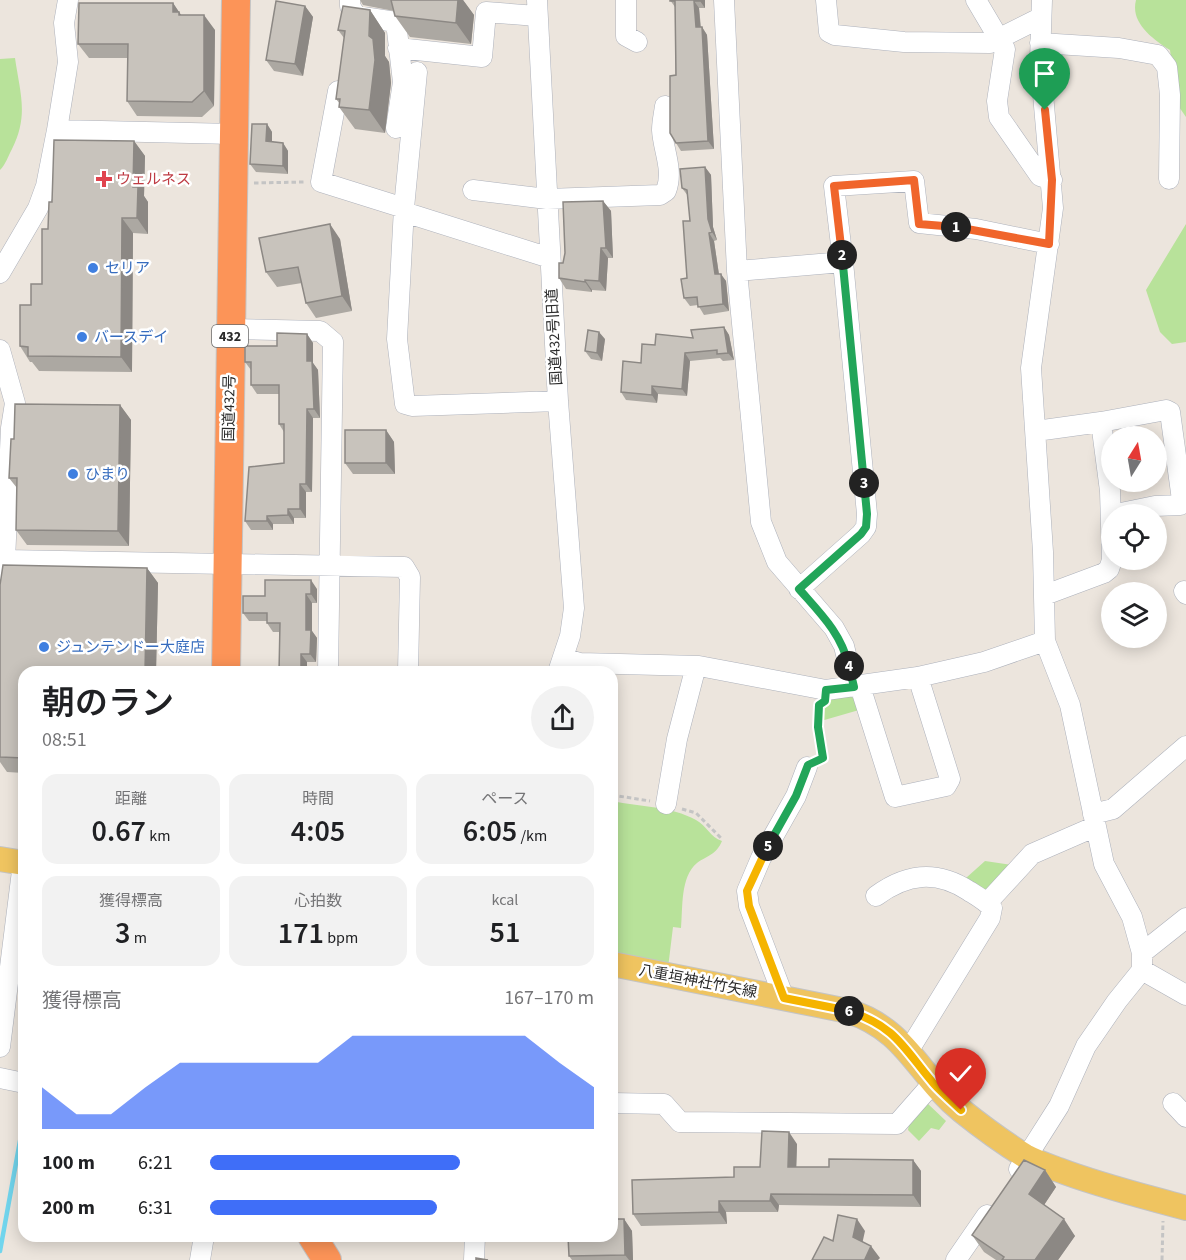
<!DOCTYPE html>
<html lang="ja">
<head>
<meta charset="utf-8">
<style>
  :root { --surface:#fff; --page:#f2f2f2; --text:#202124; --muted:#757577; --accent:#3f6ef8 }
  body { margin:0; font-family:"Source Sans 3","Noto Sans JP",sans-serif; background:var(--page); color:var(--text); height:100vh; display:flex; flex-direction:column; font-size:22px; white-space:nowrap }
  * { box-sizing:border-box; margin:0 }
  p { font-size:20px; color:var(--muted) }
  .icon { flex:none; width:33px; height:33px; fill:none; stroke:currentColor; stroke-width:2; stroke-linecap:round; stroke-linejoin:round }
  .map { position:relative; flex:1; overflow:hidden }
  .panel { position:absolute; left:18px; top:666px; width:600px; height:576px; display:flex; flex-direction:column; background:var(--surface); border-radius:18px; box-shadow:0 3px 15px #0003 }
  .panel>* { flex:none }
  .needle { width:39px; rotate:11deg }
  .tools { position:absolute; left:1101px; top:426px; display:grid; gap:12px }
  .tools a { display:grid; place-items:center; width:66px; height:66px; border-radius:50%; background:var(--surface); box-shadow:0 3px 15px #0003; font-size:30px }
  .pin { position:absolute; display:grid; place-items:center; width:51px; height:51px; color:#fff; margin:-62px -26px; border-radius:50% 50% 50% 0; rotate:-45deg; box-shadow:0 0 6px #0007 }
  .pin .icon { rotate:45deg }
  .km { position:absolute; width:30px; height:30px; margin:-15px; border-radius:50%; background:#222; color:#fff; font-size:16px; line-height:30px; text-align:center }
  .round { display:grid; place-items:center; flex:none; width:63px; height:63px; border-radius:32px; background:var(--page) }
  .overview { display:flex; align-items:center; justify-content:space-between; height:102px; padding:0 24px }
  h1 { font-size:33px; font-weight:600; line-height:45px }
  .stats { display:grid; grid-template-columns:repeat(3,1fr); gap:9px; height:102px; padding:6px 24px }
  .stats div { display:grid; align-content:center; border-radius:15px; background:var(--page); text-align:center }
  .stats b { font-size:30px; font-weight:600 }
  .stats small { font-size:16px; font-weight:400 }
  .stats p { font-size:16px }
  .chart { height:168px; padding:12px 24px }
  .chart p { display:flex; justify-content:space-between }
  .chart svg { width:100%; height:108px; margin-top:6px; fill:var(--accent); opacity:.7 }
  ul { padding:0 24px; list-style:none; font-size:20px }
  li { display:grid; grid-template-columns:96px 72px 1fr; align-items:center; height:45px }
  li i { height:15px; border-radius:8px; background:var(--accent) }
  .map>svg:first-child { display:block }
</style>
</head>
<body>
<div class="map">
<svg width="1186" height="1260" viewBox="0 0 1186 1260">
  <rect width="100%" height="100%" fill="#ece5dd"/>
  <path fill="#b8e29a" d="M1136,0h50v117l-9,-13 -7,-54c-17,-11 -40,-27 -34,-50z
    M15,58c5,35 14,57 -3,91 -4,7 -6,15 -12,21v-111z
    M1186,224v118l-14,2 -12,-12 -14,-42z
    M850,695l6,6 3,9 -38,11 2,-14 5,-2 2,-5z
    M612,801c28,6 59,5 84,19 11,6 14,17 26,21 -6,14 -14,14 -25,22 -17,14 -14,45 -16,65l-8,-1 -5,41 -56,-9z
    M985,861l27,4 -23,26h-9l-14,-8v-5z
    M926,1102l20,19 -7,9 -8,-2 -12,13 -11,-11 2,-11z"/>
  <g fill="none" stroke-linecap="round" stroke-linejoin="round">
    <path stroke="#71d5ed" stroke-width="4.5" d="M0,1251l24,-132"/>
    <g stroke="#adb1bb" stroke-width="21">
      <path id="minor" d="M350,0v6l6,10 40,6 7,60 -7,46
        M537,0l21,401 16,207 -4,28 -12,36
        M626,0v36l11,6
        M724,0l13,271 24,251 16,40 57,66 10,18 10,41
        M826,0l3,32 6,3 69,7 86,1 50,-25
        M976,0l29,49 -8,52 2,16 41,59 12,4
        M1040,43l79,5 39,7 9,12 3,28 -1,84
        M398,48l84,9 4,-45 51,4
        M338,91l-17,91 83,26 13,-136
        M57,130l11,-68 -4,-39 4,-23
        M473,190l74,9 113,-4 6,-4c8,-21 -3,-41 -4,-61 0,-8 2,-16 3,-24
        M404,208l-7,131 8,65 7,2 146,-5
        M404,212l146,46
        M843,262l-9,-76 80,-5 5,42 57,6 73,15
        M737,271l106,-9 24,252 -1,13 -5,7 -62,55
        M0,273l38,-65 8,-22 11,-56 177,4
        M230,329l90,2 13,11 -5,330
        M0,350l15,53 -4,25 -6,132 -5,32
        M1101,422l65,-12 4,2 12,88 -2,5 -25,1 -44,9
        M1036,431l65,-9 9,69 2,68
        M5,560l399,7 6,10 -2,95
        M1184,591l2,3
        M1045,595l59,-22 5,-4 3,-9
        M563,658l17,5 119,3 127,24 92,-13 66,-15 61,-21
        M860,686l35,111 51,-11 4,-7 -32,-102
        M666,804l11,-65 19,-73
        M1093,814l20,-5 73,-63
        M876,896c31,-23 61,-26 93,-5 8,5 17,10 23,17l-2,10 -81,132
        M987,903l45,-49 62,-27
        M1142,953l44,-35
        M1142,970l44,25
        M784,998l-35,-92 -2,-15 14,-33 35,-62 11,-29
        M0,1047l23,-184
        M0,1078l24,5
        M612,1103l52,1 16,18 217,2 36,-41
        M1173,1103l13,14
        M1019,1169l40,-63 27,-60 31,-45 25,-31v-17l-10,-36 -28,-53 -34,-159 -25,-64 -2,-89 -12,-184 22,-160 -13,-148 2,-60
        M200,1260l4,-24
        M474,1260l1,-24
        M956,1260l31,-45"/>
    </g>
    <g stroke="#c4c4c4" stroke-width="26">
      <path id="major" d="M0,859l24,4
        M612,964l236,47c60,19 69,64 114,100 20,16 42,32 63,45 11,6 23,10 34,14 42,16 84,26 127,38"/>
    </g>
    <g stroke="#c4c4c4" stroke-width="30">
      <path id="highway" d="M226,672l10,-672
        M312,1236l15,24"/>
    </g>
    <path stroke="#c4c4c4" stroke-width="3" stroke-dasharray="4.5 3" stroke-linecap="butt" d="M254,183l50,-1
      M819,706l-1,21 4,31
      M612,795l38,6
      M682,809l14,4 25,25
      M1162,1260l1,-39"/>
    <use href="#minor" stroke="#fff" stroke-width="20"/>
    <use href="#major" stroke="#efc460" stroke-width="24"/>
    <use href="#highway" stroke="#fc9458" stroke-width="28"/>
  </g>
  <path fill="#aca8a2" d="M360,0h103l11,15 -3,29 -61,-7 -15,-21 -1,-5 -31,-6z
    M670,0h35v8h-6l2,19h1l5,8 7,114 -33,2 -5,-8 -1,-136z
    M173,3l8,12 34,15 -1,76 -12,11 -65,-1 -10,-15v-43h-38l-11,-14z
    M305,6l8,11 -10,59 -29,-5 -8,-11z
    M370,10l15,23v23l4,6 2,21 -6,50 -30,-4 -16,-22 1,-3 -4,-5 8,-61 -6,-8z
    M267,124l5,8v10l11,1 5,8v23l-32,-2 -6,-8z
    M134,141l11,15 -1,40 4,6v32l-15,-1 -1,139 -93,-1 -7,-9h-2l-10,-16 11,-41 11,-21 10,-82z
    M705,167l6,8 2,52 4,13 -3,1 5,33 7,7 3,30 -25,4 -6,-10 -8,1 -6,-8 3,-20 3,-57 -2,-25 -6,-8z
    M603,201l8,10 2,47h-5l-2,33 -14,-1v2l-26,-3 -7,-11 4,-15z
    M340,239l12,72 -36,7 -10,-15 -4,-20 -25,4 -11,-15z
    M724,327l5,8 5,25 -11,1 -3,-3 -30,3 -3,35 -29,-2 -1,9 -31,-3 -5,-8 20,-29 14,-18 38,-7z
    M307,334l6,9v20l5,7 2,48h-7l-1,74h-6v26h-12v6h-21v6h-22l-6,-9 39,-58v-31l-5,-8v-30h-22l-6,-9v-15l-6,-8 32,-16z
    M605,339l-3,22 -11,-2 -6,-8z
    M120,405l11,15 -2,126 -102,-1 -11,-15 1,-42 -8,-10 5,-39z
    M386,430l8,12 1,32h-42l-8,-11z
    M3,565l144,3 11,15 -2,89h-132v101l-17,-1 -7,-10v-5h8h-8v-172z
    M317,589v14h-5v28l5,7 -1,24h-9v10h-28v-40h-6l-6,-9v-2h-18l-6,-8 22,-17z
    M797,1144l-1,23h33l84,-7 8,11v36l-142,-2 -1,7h-52l1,12 -86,2 -8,-12 127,-47z
    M1045,1170l11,17 -12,18 31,31 -17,24h-62l-12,-8 -12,-17z
    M624,1219l8,12 1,29h-61l-3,-4z"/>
  <path fill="#8c8884" d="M458,0h5l11,15 -3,29 -15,-21z
    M700,0h5v8l-5,-7z
    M694,1l5,7 2,27 -5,-8z
    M173,3l6,9 11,15 -17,-15z
    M305,6l8,11 -10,59 -8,-12z
    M370,10l15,23v23l4,6 2,21 -6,50 -16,-23z
    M204,15l11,15 -1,76 -10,-15z
    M702,27l5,8 7,114 -6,-8z
    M267,124l5,8v17l-6,-8z
    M134,141l11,15 -1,40 4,6v32l-11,-16 -4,-31z
    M283,143l5,8v23l-5,-8z
    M705,167l6,8 2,52 4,13 -5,-8 -4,-13z
    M603,201l8,10 2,47 -7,-10z
    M122,218l11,15 -1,139 -11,-15z
    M330,224l10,15 12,72 -10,-15z
    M709,233l5,8 6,41 -5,-8z
    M601,248l7,10 -2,33 -7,-10z
    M721,274l5,7 3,30 -6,-7z
    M585,280l7,10v2l-7,-10z
    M724,327l5,8 5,25 -6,-7z
    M599,332l6,7 -3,22 -5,-8z
    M307,334l6,9v20l5,7 2,48 -6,-9 -7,-48z
    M685,353l5,8 -3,35 -5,-7z
    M652,386l6,8 -1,9 -5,-8z
    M120,405l11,15 -2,126 -11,-15z
    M307,409l6,9 -1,74 -6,-8z
    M386,430l8,12 1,32 -9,-11z
    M300,484l6,8v26l-6,-9z
    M288,509l6,9v6l-6,-9z
    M267,516l6,8v6l-6,-9z
    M147,568l11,15 -2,89h-11z
    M311,580l6,9v14l-6,-9z
    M306,594l6,9v28l5,7 -1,24 -6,-8 -4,-24z
    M301,654l6,8v10h-6z
    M789,1132l8,12 -1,34 -8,-11z
    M913,1160l8,11v36l-8,-12z
    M1045,1170l11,17 -16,24 -11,-17z
    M771,1194l8,11 -1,7 -8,-11z
    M719,1201l7,11 1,12 -8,-12z
    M624,1219l8,12 1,29h-4l-4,-5z
    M857,1219l8,12 -4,18 -8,-12z
    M1064,1219l11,17 -17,24h-23z
    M871,1246l9,12 -2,2h-12l-1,-1z"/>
  <path fill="#c8c3bc" stroke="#8c8884" stroke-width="1.5" d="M391,0h67l-2,23 -61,-7z
    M670,0h30v1h-6l2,26h6l6,114 -32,2 -6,-10v-57l6,-1 -1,-74h-5z
    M276,1l29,5 -10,58 -29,-4z
    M79,3h94v9h6v3h25v76l-12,11 -65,-1 1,-57h-50z
    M343,6l27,4 -1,26 4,3 2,21 -6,50 -30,-3 1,-8h-4l9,-68 -7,-1z
    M252,124h15l-1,17 17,2v23l-33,-2z
    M54,140l80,1 -1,46h5l-1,31h-15l-1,139 -93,-1v-9l-8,-1v-41h11v-21h11v-55h6l1,-27h3z
    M705,167l3,52 4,13 -3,1 6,41h6l2,30 -25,3 -1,-10 -13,1 -3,-19 6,-1 -4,-57h7l-3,-31 -5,-2 -2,-19z
    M603,201l3,47h-5l-2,33 -14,-1v2l-26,-4v-15h4l2,-10 -2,-51z
    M330,224l12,72 -36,7 -8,-36 -32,5 -7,-34z
    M724,327l4,26 -11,1v-4l-32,3 -3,36 -30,-3v9l-31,-3 2,-31 18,2 1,-19 13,1 1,-11 37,4 -2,-8z
    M588,330l11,2 -2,21 -12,-2z
    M277,333l30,1v27h5l2,48h-7l-1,75h-6v25h-12v6l-21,1v5h-22l4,-54 35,-4v-39h-5v-39h-28v-23h-6v-16h32z
    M15,404l105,1 -2,126 -102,-1 1,-52h-8l2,-39h3z
    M345,430h41v33h-41z
    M3,565l144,3 -2,104h-121v86l-24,-1v-172z
    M265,580h46v14h-5v36h5l-1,24h-9v18h-22l1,-49h-13v-10h-24v-17h22z
    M762,1131l27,1 -1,35h41v-8l84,1v35l-142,-1 -1,7h-51v11l-86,2 -1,-34 102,-3v-10h26z
    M1024,1160l21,10 -16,24 35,25 -29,41h-33l2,-3 -32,-22z
    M838,1215l19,4 -4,18 18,9 -6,13 3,1h-56l12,-23 9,4z
    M612,1219h12l1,36 -56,1 -1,-20h44z
    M476,1258l12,2h-12z"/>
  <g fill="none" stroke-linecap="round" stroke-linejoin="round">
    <g stroke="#fff" stroke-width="12">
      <path id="split-1" d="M956,227l93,17 3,-64 -7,-70"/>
    </g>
    <g stroke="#fff" stroke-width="12">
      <path id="split-2" d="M842,255l-8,-69 80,-6 5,44 37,3"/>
    </g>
    <g stroke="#fff" stroke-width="12">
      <path id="split-3" d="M842,255l22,228"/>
    </g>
    <g stroke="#fff" stroke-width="12">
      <path id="split-4" d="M849,666c-8,-33 -28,-52 -50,-77l62,-55 5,-7 1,-13 -3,-31"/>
    </g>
    <g stroke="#fff" stroke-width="12">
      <path id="split-5" d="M768,846l28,-50 12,-31 15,-7 -5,-31 1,-22 6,-4 1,-11 28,-3 -5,-21"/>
    </g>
    <g stroke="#fff" stroke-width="12">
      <path id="split-6" d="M768,846l-21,45 2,15 35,92 65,13"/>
    </g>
    <g stroke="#fff" stroke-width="12">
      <path id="split-7" d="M849,1011c48,16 55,38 85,73 8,9 18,17 27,26"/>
    </g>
    <use href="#split-1" stroke="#f0652b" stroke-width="8"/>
    <use href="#split-2" stroke="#f0652b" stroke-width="8"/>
    <use href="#split-3" stroke="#22a559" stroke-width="8"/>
    <use href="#split-4" stroke="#22a559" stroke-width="8"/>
    <use href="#split-5" stroke="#22a559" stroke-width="8"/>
    <use href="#split-6" stroke="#f5b400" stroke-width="8"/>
    <use href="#split-7" stroke="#f5b400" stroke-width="8"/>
  </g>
  <path fill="#e0444e" stroke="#fff" stroke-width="2" d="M101 170h6v6h6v6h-6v6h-6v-6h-6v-6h6z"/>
  <g fill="#3f7fe0" stroke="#fff" stroke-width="2">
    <circle cx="93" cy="268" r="6"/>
    <circle cx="82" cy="337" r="6"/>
    <circle cx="73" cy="474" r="6"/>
    <circle cx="44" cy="647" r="6"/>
  </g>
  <g text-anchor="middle" stroke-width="5" stroke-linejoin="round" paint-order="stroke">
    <rect fill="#fff" stroke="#6b6b6b" stroke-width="1.5" x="212" y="325" width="36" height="22" rx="4.5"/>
    <g font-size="14" font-weight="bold" fill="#2b2b2b">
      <text x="230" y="341">432</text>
    </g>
    <g font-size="15" fill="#be3a42" stroke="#fff" text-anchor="start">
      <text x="116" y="184">ウェルネス</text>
    </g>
    <g font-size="15" fill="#366cbe" stroke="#fff" text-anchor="start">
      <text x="105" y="273">セリア</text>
      <text x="94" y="342">バースデイ</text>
      <text x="85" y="479">ひまり</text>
      <text x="56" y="652">ジュンテンドー大庭店</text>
    </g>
    <g font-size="15" fill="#2b2b2b" stroke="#fff">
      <text transform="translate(554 337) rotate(-93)" y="5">国道432号旧道</text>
      <text transform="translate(229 408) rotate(-89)" y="5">国道432号</text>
      <text transform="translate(698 981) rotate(11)" y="5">八重垣神社竹矢線</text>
    </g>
  </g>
</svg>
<div class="tools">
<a><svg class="needle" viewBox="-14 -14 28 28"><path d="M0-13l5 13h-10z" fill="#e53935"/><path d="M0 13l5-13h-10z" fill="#757577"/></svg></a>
<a><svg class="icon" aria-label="locate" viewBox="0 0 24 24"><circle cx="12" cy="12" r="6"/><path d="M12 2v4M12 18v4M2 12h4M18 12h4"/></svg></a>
<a><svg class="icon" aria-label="layers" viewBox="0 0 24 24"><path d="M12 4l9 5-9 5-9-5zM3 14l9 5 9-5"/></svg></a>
</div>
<div class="pin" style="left:1045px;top:110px;background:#1e9e55"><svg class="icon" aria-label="arrive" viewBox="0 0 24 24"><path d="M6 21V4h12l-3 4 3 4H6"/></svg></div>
<div class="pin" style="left:961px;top:1110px;background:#d93025"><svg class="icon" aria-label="check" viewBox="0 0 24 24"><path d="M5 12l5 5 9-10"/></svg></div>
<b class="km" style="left:956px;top:227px">1</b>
<b class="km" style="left:842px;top:255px">2</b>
<b class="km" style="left:864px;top:483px">3</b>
<b class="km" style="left:849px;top:666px">4</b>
<b class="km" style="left:768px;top:846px">5</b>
<b class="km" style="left:849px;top:1011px">6</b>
<section class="panel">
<div class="overview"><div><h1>朝のラン</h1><p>08:51</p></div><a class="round"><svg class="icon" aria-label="share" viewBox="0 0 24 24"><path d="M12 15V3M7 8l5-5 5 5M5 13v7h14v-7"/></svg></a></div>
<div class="stats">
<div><p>距離</p><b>0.67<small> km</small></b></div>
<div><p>時間</p><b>4:05</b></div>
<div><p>ペース</p><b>6:05<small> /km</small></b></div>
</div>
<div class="stats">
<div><p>獲得標高</p><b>3<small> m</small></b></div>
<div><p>心拍数</p><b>171<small> bpm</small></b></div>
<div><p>kcal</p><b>51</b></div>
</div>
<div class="chart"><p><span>獲得標高</span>167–170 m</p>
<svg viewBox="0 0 160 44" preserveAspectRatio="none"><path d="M0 44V27L10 38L20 38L30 27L40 17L50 17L60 17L70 17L80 17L90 6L100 6L110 6L120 6L130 6L140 6L150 17L160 27V44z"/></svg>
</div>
<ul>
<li><b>100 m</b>6:21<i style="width:65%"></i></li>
<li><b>200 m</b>6:31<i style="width:59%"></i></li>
</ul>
</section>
</div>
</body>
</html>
